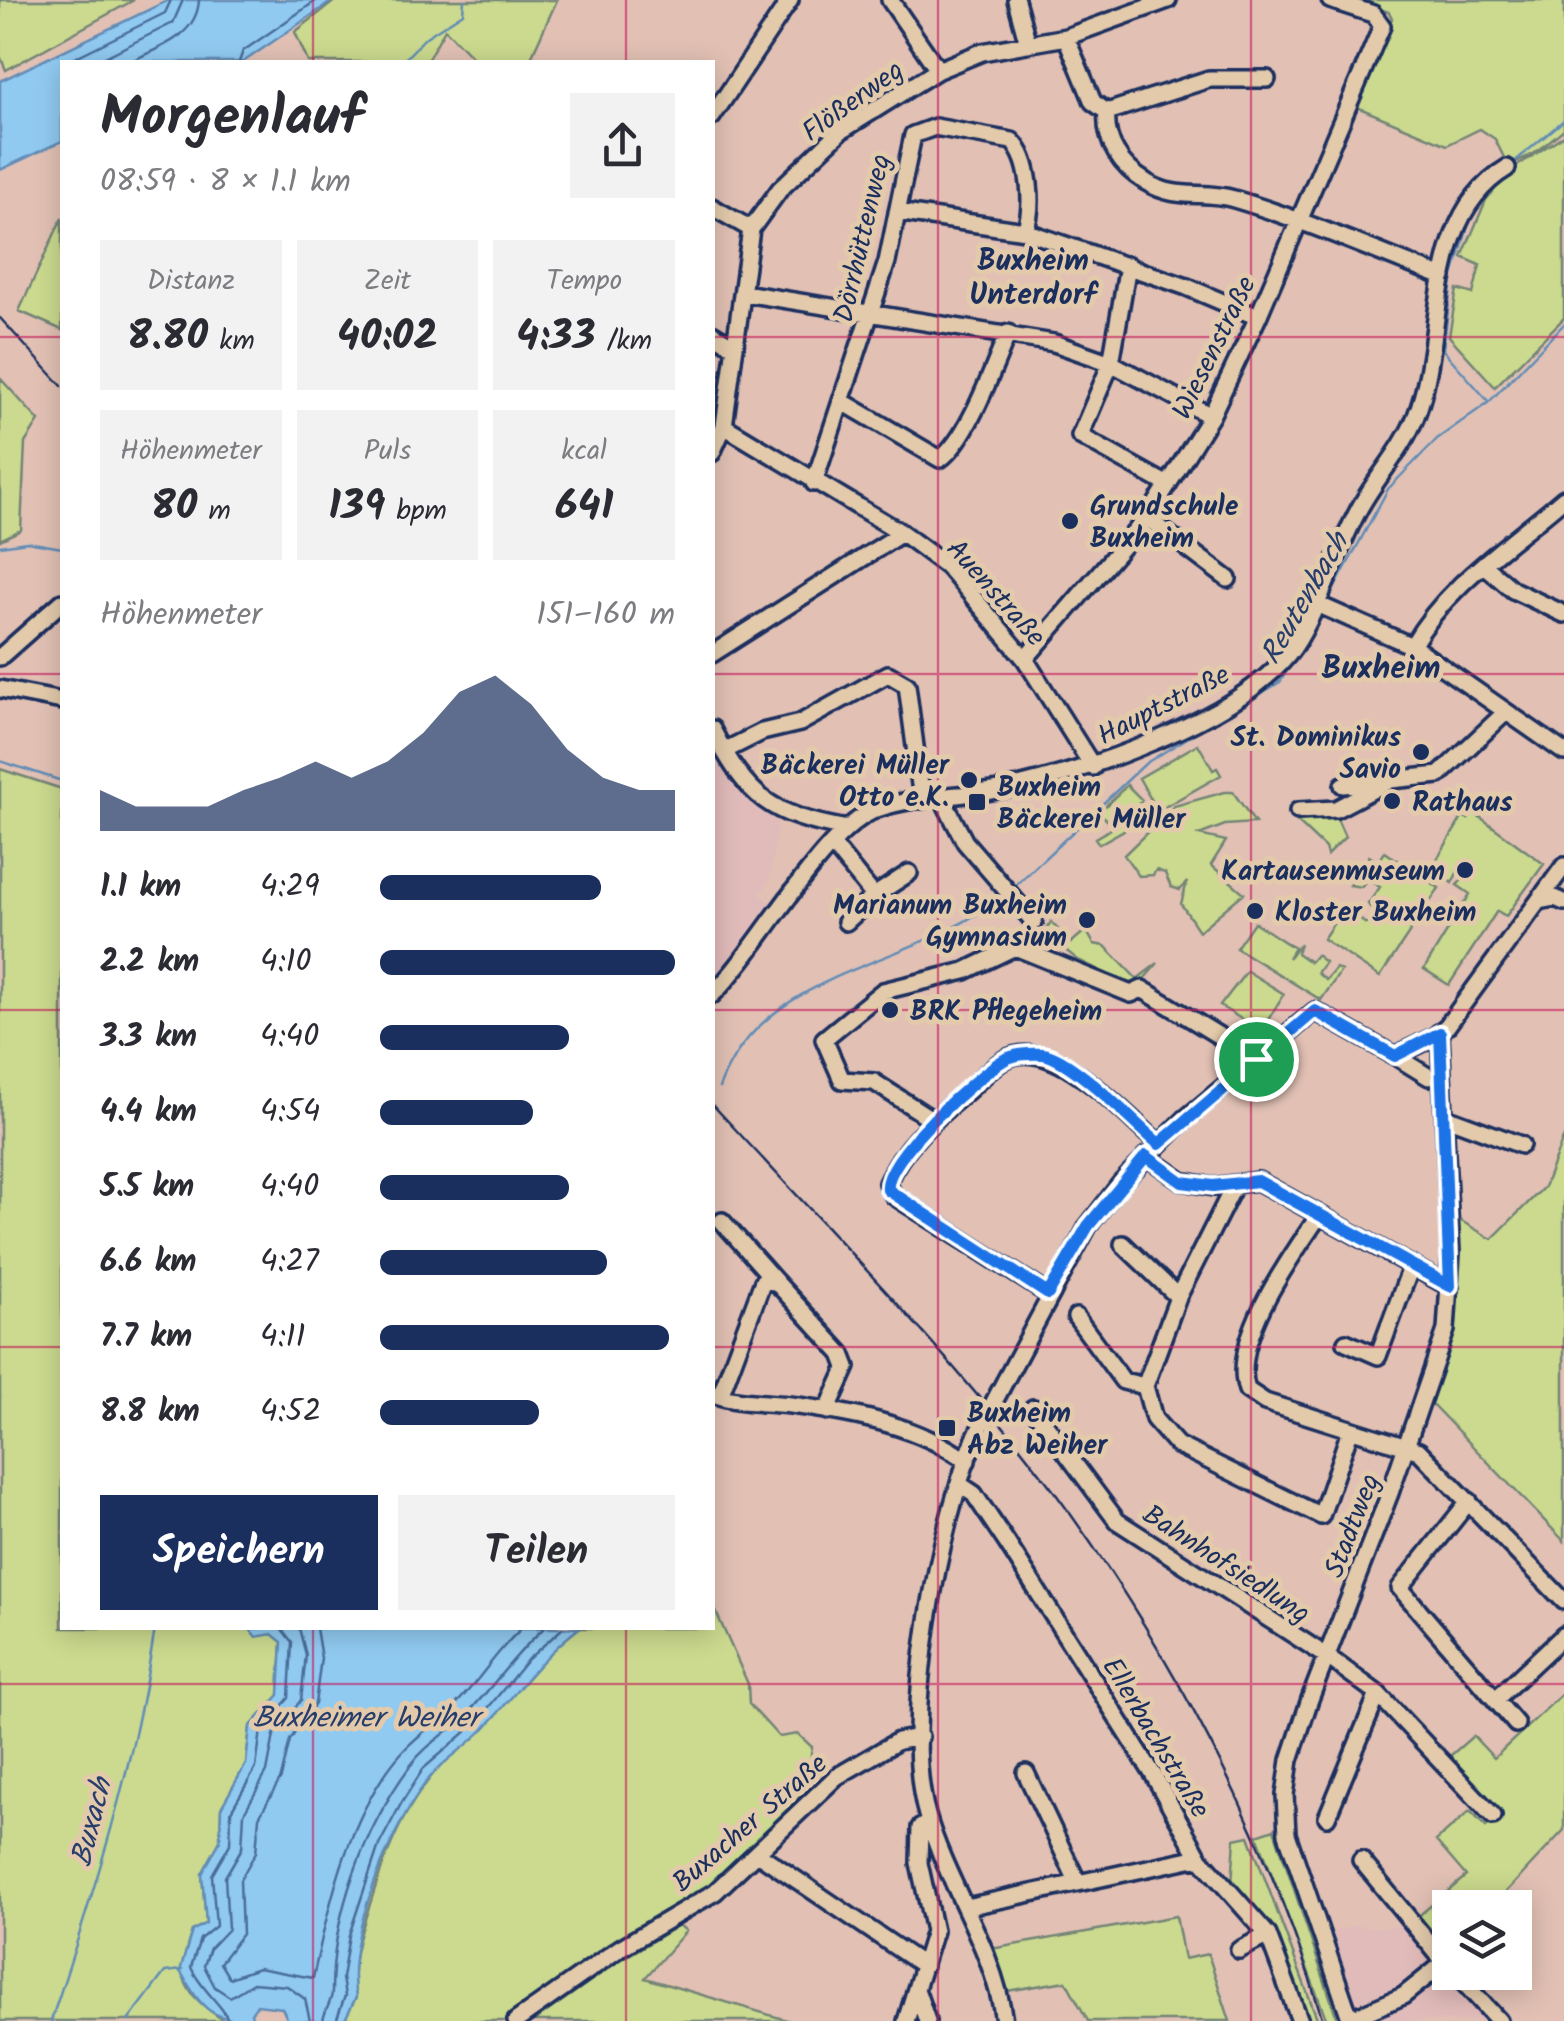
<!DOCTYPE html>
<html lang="de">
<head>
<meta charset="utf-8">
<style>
  :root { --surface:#fff; --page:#f2f2f3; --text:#2b2b33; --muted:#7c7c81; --accent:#1b2f5e }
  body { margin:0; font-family:Kalam,sans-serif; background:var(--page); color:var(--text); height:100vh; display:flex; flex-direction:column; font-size:38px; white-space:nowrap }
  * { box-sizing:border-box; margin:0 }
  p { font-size:32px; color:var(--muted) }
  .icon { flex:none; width:55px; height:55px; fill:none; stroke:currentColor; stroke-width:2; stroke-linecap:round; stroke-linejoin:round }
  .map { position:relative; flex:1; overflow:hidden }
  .side { position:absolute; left:60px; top:60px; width:655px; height:1570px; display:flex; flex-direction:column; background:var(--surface); border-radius:0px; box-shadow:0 5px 25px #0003 }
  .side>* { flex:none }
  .tools { position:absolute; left:1432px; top:1890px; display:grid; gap:20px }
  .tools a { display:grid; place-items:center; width:100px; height:100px; border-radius:0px; background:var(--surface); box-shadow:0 5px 25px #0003; font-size:50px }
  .pin { position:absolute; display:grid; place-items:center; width:85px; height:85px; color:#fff; margin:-42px; border:5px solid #fff; border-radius:50%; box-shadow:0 2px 10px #0007 }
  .round { display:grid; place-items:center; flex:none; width:105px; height:105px; border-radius:0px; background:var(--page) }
  .head { display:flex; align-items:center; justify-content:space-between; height:170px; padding:0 40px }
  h1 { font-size:55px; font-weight:800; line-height:75px }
  .metrics { display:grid; grid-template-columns:repeat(3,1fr); gap:15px; height:170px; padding:10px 40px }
  .metrics div { display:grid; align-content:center; border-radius:0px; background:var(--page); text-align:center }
  .metrics b { font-size:42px; font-weight:800 }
  .metrics small { font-size:28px; font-weight:400 }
  .metrics p { font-size:28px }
  .chart { height:280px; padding:20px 40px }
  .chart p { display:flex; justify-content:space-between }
  .chart svg { width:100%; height:180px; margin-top:10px; fill:var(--accent); opacity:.7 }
  .cta { display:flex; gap:20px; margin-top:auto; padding:20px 40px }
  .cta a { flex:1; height:115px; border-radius:0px; background:var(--accent); color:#fff; font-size:40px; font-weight:800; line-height:115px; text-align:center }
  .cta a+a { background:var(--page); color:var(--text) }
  ul { padding:0 40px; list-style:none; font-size:32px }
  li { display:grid; grid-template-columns:160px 120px 1fr; align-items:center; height:75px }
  li i { height:25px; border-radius:12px; background:var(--accent) }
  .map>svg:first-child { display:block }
</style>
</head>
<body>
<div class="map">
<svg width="1564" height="2021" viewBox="0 0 1564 2021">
  <rect width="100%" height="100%" fill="#e2c1b4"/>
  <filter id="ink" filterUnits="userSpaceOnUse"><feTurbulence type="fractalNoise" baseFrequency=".01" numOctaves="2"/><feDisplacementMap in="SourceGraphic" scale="20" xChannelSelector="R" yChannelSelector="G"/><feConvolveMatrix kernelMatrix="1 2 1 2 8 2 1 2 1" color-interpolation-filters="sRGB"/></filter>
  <g filter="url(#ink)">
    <path fill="#e1bbba" d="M712,738l40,63 27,19 -10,62 -9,12 16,13 -63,74z
      M1407,1923l87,98h-136l-30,-87 26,-9 30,3z"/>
    <path fill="#cbda8e" stroke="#738476" stroke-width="2.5" d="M0,0h134l-128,70 -6,-14z
      M336,0h221l-28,62h-52l-32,-33 -19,33h-118l-13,-30z
      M1352,0h212v129l-29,24 -27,13 -13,-27 -15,-10 -33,16 -90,-38 35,-89 -3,-6z
      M1564,135v183l-69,69 -46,-51 8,-47 16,5 7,-29 -18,-8 24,-57 25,-30z
      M62,218v112l-43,-19z
      M0,378l39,43 -14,22 -4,87 -21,10z
      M1198,744l15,26 4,-2 4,7 -122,69 -4,-6 19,-11 -15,-15 28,-27 15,15 -23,24 35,-19 -15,-27z
      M0,769l62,20v839h187l7,8 16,-2 10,8 -3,53 -29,32 -4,37 -25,44 -1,33 -18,33 4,49 -14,8c-17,49 -10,60 32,90h-224z
      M1225,792h8l22,31 -30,2 -26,10 27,6 -15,24 33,28 -45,38 -18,-27 6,-22 -7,8 -9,-3 -6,-14 -9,-3 -3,5 -14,1 -15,-21 50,-49z
      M1329,801l16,36 -18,18 -2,-7 -37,-35 12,-10z
      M1473,812l71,52 -38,52 -9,-5 -48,74 -25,-16 46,-75 -13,-9 15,-15 -10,-7 -10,20 -21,-14 32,-53 5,3z
      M1385,852l54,36 -59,89 -57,-38 21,-31 22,16 11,-8 -9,-12 12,-17 -13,-8 -6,8 -11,-2 19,-29 9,6z
      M1051,922l20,21 15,-13 8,14 11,2 32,33 21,-16 -22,25 -58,-28 -34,-27z
      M1254,922l40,26 -6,10 12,-14 -3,9 13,9 6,-7 9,7 -8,11 9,7 10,-12 5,3 -20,29 -85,-52z
      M1247,971l37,23 -23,37 -41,-25z
      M1564,1136v405l-134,-139c22,-62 29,-118 26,-184l36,21 52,-52z
      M713,1605l35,79 1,20 30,33 19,-3 14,13 -6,43 -86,90 -45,31 -59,31 -111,79h-161l12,-24c-7,-31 3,-60 13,-90 11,-35 22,-68 41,-100 31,-52 121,-141 169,-179h133z
      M1564,1692v138l-72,77 -42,1v45l-5,5 -30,-39 51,-43 -30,-35 34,-30 16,16 13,-12 -49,-59 23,-20 21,22z
      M1274,1829l64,192h-11l-70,-186z
      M1249,1836l69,185h-15l-71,-137 3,-45z
      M1176,1916l8,43 24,-5 22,67h-142l-22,-40 -59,10 -16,-42z
      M679,1925l7,6 -41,47 145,43h-256l82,-58z"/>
    <path fill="#91caf1" stroke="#628cb6" stroke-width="2.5" d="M169,0h165l-91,62h-181v79l-62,29v-89z
      M249,1628h330c-38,29 -63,66 -95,101 -16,17 -37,29 -52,46 -38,43 -89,166 -76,222l-12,24h-56l-6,-13 -25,-3 -6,8 2,8c-43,0 -52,-14 -73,-50l12,-40 14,-8 -4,-49 18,-33 1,-33 25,-44 4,-37 29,-32 3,-53 -10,-8 -16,3z"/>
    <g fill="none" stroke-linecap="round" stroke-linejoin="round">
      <path stroke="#4a6d99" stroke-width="2.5" d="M66,62l99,-49 6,-13
        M95,62l78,-39 10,-23
        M129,62c29,-14 68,-25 70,-62
        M239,62l4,-11 74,-51
        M299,1628l7,27 -5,45 -27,35 -7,37 -23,41 -2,35 -17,29 3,52 -18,19 -6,18 11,21 15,10 23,-14 34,3 18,13 5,22
        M316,1628l5,30 -6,46 -25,36 -9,38 -22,39 -3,35 -16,28 2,54 -22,29 9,15 29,-10 55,10c17,-77 36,-168 91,-228 16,-17 36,-30 52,-46 24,-24 41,-54 66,-76
        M228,2021c-1,-12 -29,-33 -37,-54l9,-28 16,-13 -4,-51 18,-31 1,-33 25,-43 5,-38 28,-32 3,-56 -11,-14
        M323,2021c1,-10 9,-19 9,-29 0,-77 32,-164 79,-227 15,-21 39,-33 57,-52 26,-28 47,-59 76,-85
        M336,2021l9,-25 -3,-18 7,-43 30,-90 23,-43 21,-33 52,-45 53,-65 35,-31"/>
      <path stroke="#628cb6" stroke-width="2.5" d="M402,62l24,-25 37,-24 1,-13
        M1512,164l52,-44
        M1490,401l74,-77
        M0,546l27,-4 35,6
        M1328,600l60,-111 49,-50 52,-37 -46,-52 9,-71 19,-62
        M0,761l62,20
        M1013,888l133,-125 134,-81 43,-70
        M719,1088c44,-121 195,-120 284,-192
        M51,2021c43,-129 84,-258 104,-393
        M128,2021l37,-49 17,-2"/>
      <g stroke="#1b2f5e" stroke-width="22">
        <path id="minor" d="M890,0l48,70
          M1016,0l12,44
          M1066,37l27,65 14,10c-3,30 14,55 39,70 30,19 57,8 88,17 71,21 140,52 209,78
          M1107,112l102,-33h58
          M712,117l78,-117
          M712,207l39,22
          M897,212l128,19 162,56 71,30
          M1128,265l-17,98 -31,73 88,49
          M744,293l310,50 57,20 100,53
          M712,333l23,14
          M843,402l97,57c28,-19 54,-93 68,-126
          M724,426l178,107 46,34 77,92 68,108
          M712,453l12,-27 27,-197 29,-40 61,-58 97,-61 44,-18 84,-15 102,-37
          M814,483l73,-221 26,-127 22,-8 77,14c19,19 22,66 13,90
          M1147,518l81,61
          M1486,567l27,23 51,24
          M1317,604l95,42 152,106
          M1412,646c37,-64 97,-100 152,-148
          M712,654l190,-121
          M0,657l62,-55
          M1025,659l122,-141 64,-102 47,-99 124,-291 -9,-12 -43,-14
          M0,689l62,12
          M712,729c36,69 58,86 135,100
          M724,751l38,-19 38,-9 88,-49 19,11 15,115
          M1343,785l96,-10 67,-63
          M942,798l23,44 69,80
          M1298,811l38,-2 53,-28
          M832,844l42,52
          M1539,901l16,-3 9,4
          M846,922l28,-26 35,-23
          M712,995c47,-45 110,-165 165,-186 40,-14 86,-12 127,-20 82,-17 231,-69 284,-134 26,-32 47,-101 69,-142 17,-34 45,-61 59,-97 31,-78 7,-198 91,-248
          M1395,1056l34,21
          M1446,1117l75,28
          M933,1120l-59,-38 -32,-2 -18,-41 59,-48 82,-20 50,-24 116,47 11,-5 115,70
          M1146,1156l36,25 31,6 45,-6 192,106
          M1235,1184l-57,113 -33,89 9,33 23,26 144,71 29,-85
          M1318,1217c-27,40 -88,123 -71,173l18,12 154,49 145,150
          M722,1221l54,61
          M1123,1244l55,53
          M1048,1294l-154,-98 -7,-13c15,-35 47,-64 76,-88 13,-11 26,-26 41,-35 48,-28 121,55 155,84
          M1076,1317l47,64 22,5
          M1346,1342l32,14 33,-89
          M1005,1381l83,-155 33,-43 64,-64 130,-108 80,45 39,-19 13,-11 117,-160
          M713,1394c27,10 56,8 85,12 59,8 120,20 169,55
          M720,1396l43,-115 13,1 66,72 5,13 -20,44
          M1033,1408l84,113 211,136 50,37 115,122
          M977,1434c-38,87 -77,289 -50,381 20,70 67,132 77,206
          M959,1484l15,10 33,49 146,231 46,83 69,78 32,86
          M1469,1501l-69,87 116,136
          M1497,1698l67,-63
          M1026,1773l52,110
          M1327,1817l51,-123
          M757,1853l167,113
          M1361,1860l89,109
          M966,1907l233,-50
          M1239,1950l29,-15
          M1454,1972l45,49
          M917,1992l10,29
          M1350,2019l53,-23 41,-33
          M516,2021l104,-73 95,-56 121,-115 62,-36 22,-4
          M906,2021l28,-90 -15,-68 1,-35 9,-6
          M1351,2021l-64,-187 -2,-39 5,-35 20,-61 80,-206 56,-163 5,-77 -11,-220"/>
      </g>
      <use href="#minor" stroke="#e3caab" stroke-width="15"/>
      <path stroke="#1b2f5e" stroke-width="2.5" d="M0,318l62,68
        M712,1104c116,126 238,249 341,386 117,158 214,342 270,531"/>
      <g stroke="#1b2f5e" stroke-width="22" stroke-linecap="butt">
        <path id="minor-bridge" d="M977,1434l28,-53"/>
      </g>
      <use href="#minor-bridge" stroke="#e3caab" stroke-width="15"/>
    </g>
  </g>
  <g fill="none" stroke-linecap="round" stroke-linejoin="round" filter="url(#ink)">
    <g stroke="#fff" stroke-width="20">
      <path id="route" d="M1315,1011l80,45 45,-23 10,253 -192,-105 -45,5 -31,-4 -36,-26 -58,70 -40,68 -160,-104c-6,-30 90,-115 116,-130 10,-6 27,-7 39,-6 30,5 90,68 116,90z"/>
    </g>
    <use href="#route" stroke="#1a73e8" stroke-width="12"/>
  </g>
  <path fill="none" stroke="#c2185b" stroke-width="2.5" stroke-opacity="0.55" d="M313,0v62M626,0v62M938,0v2021M1251,0v2021M0,337h62M712,337h852M0,674h62M712,674h852M0,1010h62M712,1010h852M0,1347h62M712,1347h852M313,1628v393M626,1628v393M0,1684h1564"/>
  <g fill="#1b2f5e" stroke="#e3caab" stroke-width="4">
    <circle cx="1070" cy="521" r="10"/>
    <circle cx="1421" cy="752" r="10"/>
    <circle cx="969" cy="780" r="10"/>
    <circle cx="1392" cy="801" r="10"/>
    <rect x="967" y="792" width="20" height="20" rx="5"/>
    <circle cx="1465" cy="870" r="10"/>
    <circle cx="1255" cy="911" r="10"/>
    <circle cx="1087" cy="920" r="10"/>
    <circle cx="890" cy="1010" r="10"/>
    <rect x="937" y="1418" width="20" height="20" rx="5"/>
  </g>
  <g text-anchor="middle" stroke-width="10" stroke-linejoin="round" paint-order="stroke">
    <g font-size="28" fill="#1b2f5e" stroke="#e3caab">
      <text transform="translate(852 100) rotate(-36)" y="10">Flößerweg</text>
      <text transform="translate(861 238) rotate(-77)" y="10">Dörrhüttenweg</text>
      <text transform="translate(1213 347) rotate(-64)" y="10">Wiesenstraße</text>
      <text transform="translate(997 592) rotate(48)" y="10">Auenstraße</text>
      <text transform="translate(1163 704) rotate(-27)" y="10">Hauptstraße</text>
      <text transform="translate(1351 1525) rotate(-69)" y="10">Stadtweg</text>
      <text transform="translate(1227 1563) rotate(33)" y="10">Bahnhofsiedlung</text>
      <text transform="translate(1157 1737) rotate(59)" y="10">Ellerbachstraße</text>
      <text transform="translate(749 1822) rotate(-41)" y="10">Buxacher Straße</text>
    </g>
    <g font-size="28" font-weight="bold" fill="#1b2f5e" stroke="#e3caab" text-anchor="start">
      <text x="1090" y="515">Grundschule<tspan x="1090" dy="32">Buxheim</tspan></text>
      <text x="1401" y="746" text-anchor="end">St. Dominikus<tspan x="1401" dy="32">Savio</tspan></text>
      <text x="949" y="774" text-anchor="end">Bäckerei Müller<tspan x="949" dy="32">Otto e.K.</tspan></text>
      <text x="997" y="796">Buxheim<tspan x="997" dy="32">Bäckerei Müller</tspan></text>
      <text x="1412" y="811">Rathaus</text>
      <text x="1445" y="880" text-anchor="end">Kartausenmuseum</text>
      <text x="1067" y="914" text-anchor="end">Marianum Buxheim<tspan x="1067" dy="32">Gymnasium</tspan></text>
      <text x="1275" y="921">Kloster Buxheim</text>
      <text x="910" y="1020">BRK Pflegeheim</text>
      <text x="967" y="1422">Buxheim<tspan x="967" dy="32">Abz Weiher</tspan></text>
    </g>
    <g font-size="30" font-weight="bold" fill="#1b2f5e" stroke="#e3caab">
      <text x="1033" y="270">Buxheim<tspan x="1033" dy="34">Unterdorf</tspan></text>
    </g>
    <g font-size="30" font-style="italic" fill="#273e6d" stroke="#e3caab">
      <text transform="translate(1304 598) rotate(-60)" y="10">Reutenbach</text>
      <text x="366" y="1727">Buxheimer Weiher</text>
      <text transform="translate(91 1822) rotate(-76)" y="10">Buxach</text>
    </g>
    <g font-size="32" font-weight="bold" fill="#1b2f5e" stroke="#e3caab">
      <text x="1381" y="678">Buxheim</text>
    </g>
  </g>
</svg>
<div class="tools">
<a><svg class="icon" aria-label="layers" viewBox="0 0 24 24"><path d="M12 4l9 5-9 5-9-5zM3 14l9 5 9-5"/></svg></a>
</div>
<div class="pin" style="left:1256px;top:1059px;background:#1e9e55"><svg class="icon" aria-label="arrive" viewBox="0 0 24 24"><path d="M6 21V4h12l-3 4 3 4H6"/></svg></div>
<section class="side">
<div class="head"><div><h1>Morgenlauf</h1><p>08:59 · 8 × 1.1 km</p></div><a class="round"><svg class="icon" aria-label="share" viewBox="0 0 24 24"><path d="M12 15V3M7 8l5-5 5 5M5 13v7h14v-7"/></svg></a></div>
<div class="metrics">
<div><p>Distanz</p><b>8.80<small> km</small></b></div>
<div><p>Zeit</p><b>40:02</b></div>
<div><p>Tempo</p><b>4:33<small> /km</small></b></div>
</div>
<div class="metrics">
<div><p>Höhenmeter</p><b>80<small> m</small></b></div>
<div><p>Puls</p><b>139<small> bpm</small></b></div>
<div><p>kcal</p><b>641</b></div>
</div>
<div class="chart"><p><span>Höhenmeter</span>151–160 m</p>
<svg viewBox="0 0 160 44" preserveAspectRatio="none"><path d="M0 44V34L10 38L20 38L30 38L40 34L50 31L60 27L70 31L80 27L90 20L100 10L110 6L120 13L130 24L140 31L150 34L160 34V44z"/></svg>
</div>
<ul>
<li><b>1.1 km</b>4:29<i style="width:75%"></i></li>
<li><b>2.2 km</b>4:10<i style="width:100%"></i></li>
<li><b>3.3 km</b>4:40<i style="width:64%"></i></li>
<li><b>4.4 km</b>4:54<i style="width:52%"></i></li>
<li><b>5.5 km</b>4:40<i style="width:64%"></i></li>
<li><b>6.6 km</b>4:27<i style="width:77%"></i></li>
<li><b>7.7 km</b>4:11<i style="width:98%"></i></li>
<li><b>8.8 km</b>4:52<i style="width:54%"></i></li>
</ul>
<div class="cta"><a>Speichern</a><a>Teilen</a></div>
</section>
</div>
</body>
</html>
